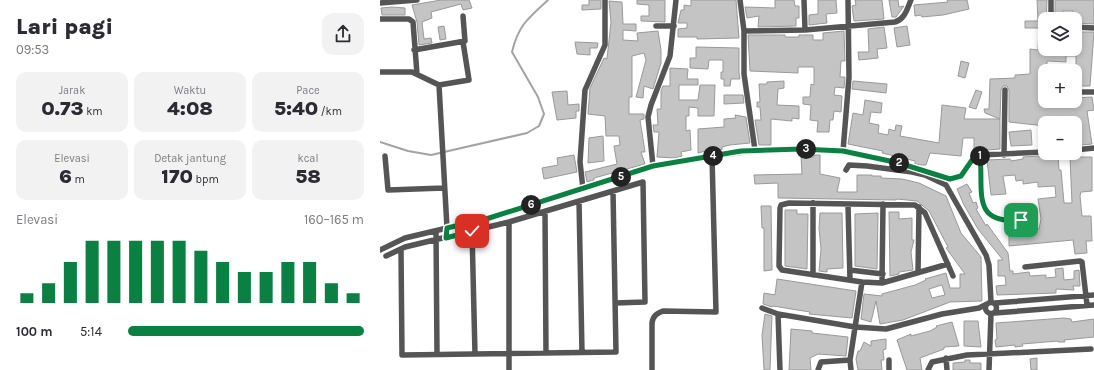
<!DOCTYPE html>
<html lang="id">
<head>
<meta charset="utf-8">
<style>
  :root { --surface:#fff; --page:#f2f2f3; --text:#2b2b33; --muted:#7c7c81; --accent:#0b8043 }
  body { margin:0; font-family:Karla,sans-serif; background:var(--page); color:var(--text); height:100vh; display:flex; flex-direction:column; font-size:15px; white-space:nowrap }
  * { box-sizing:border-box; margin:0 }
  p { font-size:13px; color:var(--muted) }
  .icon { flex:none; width:22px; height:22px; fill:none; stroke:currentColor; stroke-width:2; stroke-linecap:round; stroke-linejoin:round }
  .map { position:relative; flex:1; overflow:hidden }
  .sheet { display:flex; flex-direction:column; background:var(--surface); width:380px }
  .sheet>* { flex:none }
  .tools { position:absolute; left:658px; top:12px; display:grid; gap:8px }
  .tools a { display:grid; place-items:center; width:44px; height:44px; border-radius:8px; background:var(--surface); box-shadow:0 2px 6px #0003; font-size:20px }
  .pin { position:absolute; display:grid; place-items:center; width:34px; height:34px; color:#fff; margin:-17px; border-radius:8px; box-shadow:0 2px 6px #0006 }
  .km { position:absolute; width:20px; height:20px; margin:-10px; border-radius:50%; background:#222; color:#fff; font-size:11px; line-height:20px; text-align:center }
  .round { display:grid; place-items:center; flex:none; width:42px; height:42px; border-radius:12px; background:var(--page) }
  .summary { display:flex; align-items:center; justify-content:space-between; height:68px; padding:0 16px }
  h1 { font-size:22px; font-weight:800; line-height:30px }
  .stats { display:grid; grid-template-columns:repeat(3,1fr); gap:6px; height:68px; padding:4px 16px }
  .stats div { display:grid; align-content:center; border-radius:10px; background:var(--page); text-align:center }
  .stats b { font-size:20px; font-weight:800 }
  .stats small { font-size:11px; font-weight:400 }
  .stats p { font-size:11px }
  .chart { height:112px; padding:8px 16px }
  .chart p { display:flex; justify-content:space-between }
  .chart svg { width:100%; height:72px; margin-top:4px; stroke:var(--accent); stroke-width:6 }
  ul { padding:0 16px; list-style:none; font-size:13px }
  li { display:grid; grid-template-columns:64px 48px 1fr; align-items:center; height:30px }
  li i { height:10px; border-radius:5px; background:var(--accent) }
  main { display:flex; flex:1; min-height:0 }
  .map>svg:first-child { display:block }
</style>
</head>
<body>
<main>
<section class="sheet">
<div class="summary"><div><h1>Lari pagi</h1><p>09:53</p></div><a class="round"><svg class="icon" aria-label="share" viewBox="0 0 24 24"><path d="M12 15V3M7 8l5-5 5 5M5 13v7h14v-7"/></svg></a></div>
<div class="stats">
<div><p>Jarak</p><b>0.73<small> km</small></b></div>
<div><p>Waktu</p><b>4:08</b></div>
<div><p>Pace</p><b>5:40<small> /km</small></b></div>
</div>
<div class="stats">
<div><p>Elevasi</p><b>6<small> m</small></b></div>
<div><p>Detak jantung</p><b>170<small> bpm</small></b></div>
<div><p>kcal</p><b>58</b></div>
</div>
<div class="chart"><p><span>Elevasi</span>160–165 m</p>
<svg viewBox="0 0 160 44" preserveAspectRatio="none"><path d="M5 44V38M15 44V32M25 44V19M35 44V6M45 44V6M55 44V6M65 44V6M75 44V6M85 44V12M95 44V19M105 44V25M115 44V25M125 44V19M135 44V19M145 44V32M155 44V38"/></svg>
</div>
<ul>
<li><b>100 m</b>5:14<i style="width:100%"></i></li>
</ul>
</section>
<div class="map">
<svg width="714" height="370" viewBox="0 0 714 370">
  <rect width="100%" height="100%" fill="#fff"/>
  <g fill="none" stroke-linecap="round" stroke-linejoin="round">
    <path stroke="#a3a3a3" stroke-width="2" d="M0,142l28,9 23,4 96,-22 12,-7 5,-12 -6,-17 -26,-45c6,-26 16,-34 36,-52"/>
  </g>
  <path fill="#c4c4c4" stroke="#999" fill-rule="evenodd" d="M61,0h28l3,8 -9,2 -2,-6 -30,8 1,6 -10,4 2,17 7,-1 1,5 -13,2 -2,-23 -5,-17z
    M209,0h12v9l-19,1v-5h7z
    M257,0h28v22l-24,-1v-5h8v-11l-12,-1z
    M311,0h45l3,38 -42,1v-2h-19v-8l9,-1v-5h-9l3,-13h3v-5l7,1z
    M395,0h19l1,6h4v12h-3v8l-38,1 1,-11 -12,2 -2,-11 30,1z
    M438,0h18l1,13 -11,1 1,9 -18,2v-10l9,-1z
    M475,0h27l2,19 -30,2 -2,-15 4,-1z
    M509,0h9l1,7 5,-1 -8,11h-4z
    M567,0h20l2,9 -26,6 -21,2 -1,-2 -6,1 -1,-11 34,-3z
    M657,0h10l-2,49h30v-8h5v-9h14l-4,54h-14v-30h-10v6l-19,-1v10h-2v6h-3l3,24h30v-3l17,-1 2,13 -7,1 5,33 -11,1v-4l-6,1v-19h-30v3l-36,-4v-32l-2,-4h-4l-2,4 -1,29 -15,-6 -1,-4h5l1,-30 25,-1v-3l15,-1v-25l8,1 1,-22h-14v-7h13z
    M675,0h39v24l-19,-1v-4h-2v-8h-10v8h-8z
    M229,1l13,1 1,22h13v7l-13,-1v10l15,1 -1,-8 21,-2 3,19v13l-8,26 -9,-3 -1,12 -7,-1 10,-37 -2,-7 -12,3v41h-3v17h15v5l-4,1 5,32h-4l4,12 -51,14v2l-7,2 -2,-10 32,-8 -3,-18 6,-1 -1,-9h-13l-1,-20 -17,-2 2,-26 14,-30 3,1 4,-37z
    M12,7l13,1v7h-23l-1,-7z
    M64,26l2,13 -6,1 -2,-13z
    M527,26l3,19 -13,2 -3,-19z
    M504,27l3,21 -10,1 1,9 -19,2 -1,-8h11l-1,-23z
    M464,31l1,30h-4l-1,16h5l-1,11 -9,-1 -1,8 8,1 -1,16 -7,-1 -1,9h-3l-1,12h-12l1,-11 -8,-1 1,-15 -8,-1v-7h7l1,-13 3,1v-18h-16v6l-48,-2 -2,-36h37v2h14v-2h14v5h10v-7z
    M195,42l23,1 -1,5h-7v7l-13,-1z
    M316,47l43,1v25l1,6h-9l-1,7h-6v-7h-3v-7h2v-12h-14l-1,9 -18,-1v-10h6z
    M581,61l8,2 -4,15 -7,-2z
    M290,68l18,1 -1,10h11v6h-19v15h19l2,-15h15l-1,31h-16v-8l-9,-1v9h-3v15l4,-1 1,20 -10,2 1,4 -7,2 -18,-1 2,-25h-5l-1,-7h5l-1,-16h4v-18l2,-5h7z
    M404,81v7l-6,1 -1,16 22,1v13l-7,-1v3l-21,-2v26h-12l-4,-25h6l-1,-13h-3v-5h3l-1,-18h8v-2z
    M473,81l34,3 -1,9 -34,-4z
    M596,90l6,2 -6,17 -7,-2z
    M187,91l1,14 11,-1v7h-3v7l-19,2 -5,-28z
    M344,95h19l1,8 -20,1z
    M485,100l17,3 -1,10 -10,-1 -2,11 10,2 -1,8 10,2 1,-6 6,2 1,-6 6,1 -2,10 39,7 3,-38 24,3 -2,11h36v30l-26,2v-13h-11l-2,18 -31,-3 -4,12h-5l-6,-1v-3l-33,-8 1,-2 -35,-7 5,-31 10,2z
    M355,115l11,2 4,26 -20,2 -8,2v3l-9,-1 -15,4v-24l26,-2v-8l12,-1z
    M651,130l1,15 -21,1 -2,-14z
    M223,136l1,25 -16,2 1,-25z
    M194,155l3,17 -33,7 -2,-11 16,-3 -1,-7z
    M434,155h6v19l20,4 -3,14h20v-17h15v1h9v2l21,1 17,4 27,13 15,37 20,24 1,44 -32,1 -47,18 -23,4 -4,-23 -5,21 -10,-3 3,-25 18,2v-2l33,-9 11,-5 -1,-1 21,-6 4,15h10v-14h5l-19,-26 2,-1 -19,-36 -12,-10 -20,-2 -1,1 -118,-2v-15l-23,1 -1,-9 48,-1 -1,-17h13zM562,285l3,10 -13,3 -3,-9z
    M678,155l1,15h2l3,33h8l-2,-46h22v34l-11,1 -1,4 2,20h9l1,25h-6l1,12 -12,1 -2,-14 -64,6v-10l6,-1v-3l24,-3 2,-10 -3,-20 18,-2 -1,-11 -17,1v-5l-15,2v-4l-7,1 -1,-6 -12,1 3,18 -15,1 -4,-35 23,-1 1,2 12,-2v-2z
    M587,184l5,8 -3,1 4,10 3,-1 2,6 -2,1 10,17 1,-2 21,29 2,18h3v3l16,-2 1,4 16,-1v3l10,-1 -1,-8 8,-1 1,12 10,-1v-8l5,-1 1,16h-7l1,4 -18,-1v4l-59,2 -1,-9 10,-1 -1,-9h-7v-16h5l-25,-31 -14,-24 -7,-16z
    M381,206h10l1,64 -8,1v-43h-2z
    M405,210h12v4h11l-1,55 -22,-3z
    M509,212h10v7l13,-1v22h2l-3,12 2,18 -14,2v2l-9,2z
    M440,213h22l1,55 -16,1v3l-8,-1 2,-22 -2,-21z
    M498,213l-1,56 -22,-3v-52z
    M397,279l79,12 -4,27 -43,-4 1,-2 -37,-6 -1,1 -9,-3 1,-11 11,2z
    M385,314l7,2 -2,54h-6l-2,-35z
    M684,318l7,1 1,3 22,-3v18l-30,3 1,2h-7v-1l-36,3 1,2 -8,1v-2l-19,2 -1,-7 2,-1 -1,-16z
    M584,321h14l3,26 -17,-1z
    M572,322l7,24 -15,1v2l-24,9 2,12h-15l-10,-30 14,-6v2l19,-5 7,-4 -1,-1z
    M411,329l21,2v2l36,4 -2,19 -28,-2 -8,4 1,12h-22z
    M506,339v10l-3,1 1,10h-3l1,10h-24l-2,-11 2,-8h2l4,-9 7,4v-5z
    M657,358v12h-6l-1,-11z
    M585,360h5v3h11v7h-28v-7l12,-1z"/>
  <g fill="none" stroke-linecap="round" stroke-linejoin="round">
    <path stroke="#555" stroke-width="2.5" d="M600,156c3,21 -7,65 27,66 8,0 16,-2 24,-2"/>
    <path stroke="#555" stroke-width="5.5" d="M296,0l-6,56 -19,49 -3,12 5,49 102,-16 46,-1 42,2
      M360,0l4,31v43l11,76
      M424,0l1,30
      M468,0l1,77 -6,74 56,12 51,16 11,-3 11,-16 8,-5 65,-3
      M671,0v19
      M0,3l37,-3
      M0,19h29l4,3 4,52
      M276,26h18
      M695,27l19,1
      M364,31l61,-1 90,-8c10,-3 12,-13 16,-22
      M34,50l51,-9 -2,-25
      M0,72h32l27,13 30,-5 -6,-38
      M59,85l8,143 -1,10
      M695,92h19
      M695,150l19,-2
      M624,155l1,-65
      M5,156l3,34 56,-2
      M466,170l3,-5 18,1 45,6 13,3 21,10 40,70 3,10 2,37
      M203,189l-3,-27 5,-72 20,-45v-45
      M199,201l3,151
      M433,203v72
      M468,205l2,75
      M165,212l1,141
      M129,222v148
      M56,231l1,123
      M92,231l3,123
      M0,250l25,-12 80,-19 168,-53
      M21,250l1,105 214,-3 -3,-161
      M6,256l19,-9 104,-25 134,-40 2,120 -30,1
      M568,264l-66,19 -20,-1 -80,-12 -3,-4 1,-58 1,-3 8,-2 126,2 10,8 28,63
      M645,267l55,-6 2,1 5,43
      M470,270l33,4
      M538,273l1,-66
      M502,283l1,-79
      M605.5 308a5.5 5.5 0 1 1 11 0a5.5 5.5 0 1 1-11 0Z
      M615,303l99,-8
      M382,308l16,6
      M615,313l99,-8
      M566,358l1,12
      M509,360v10
      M272,370v-47c1,-7 4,-9 11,-12l53,1 -4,-156
      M400,370l-2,-56 77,13 31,2 56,-15 37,-6 8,-4
      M438,370l3,-8 29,-2
      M471,370l-1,-10 12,-78
      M548,370l4,-8 35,-7 124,-6
      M609,370l2,-56"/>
  </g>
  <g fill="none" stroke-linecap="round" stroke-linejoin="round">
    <g stroke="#fff" stroke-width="8">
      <path id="route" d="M92,231l-26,7 1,-10 39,-9 167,-53 88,-15 60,-2 42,2 56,12 51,16 11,-3 11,-16 8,-5c4,35 -10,70 41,65"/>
    </g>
    <use href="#route" stroke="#0b8043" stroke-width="5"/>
  </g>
</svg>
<div class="tools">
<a><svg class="icon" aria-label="layers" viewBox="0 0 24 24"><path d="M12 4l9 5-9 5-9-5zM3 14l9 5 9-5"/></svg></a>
<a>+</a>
<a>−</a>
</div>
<div class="pin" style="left:641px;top:220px;background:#1e9e55"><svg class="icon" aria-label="arrive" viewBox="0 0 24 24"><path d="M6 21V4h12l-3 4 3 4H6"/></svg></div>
<div class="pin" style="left:92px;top:231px;background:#d93025"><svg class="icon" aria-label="check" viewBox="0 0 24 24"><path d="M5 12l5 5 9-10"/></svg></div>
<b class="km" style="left:600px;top:156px">1</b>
<b class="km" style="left:519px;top:163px">2</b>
<b class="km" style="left:426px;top:149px">3</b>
<b class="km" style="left:333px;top:156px">4</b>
<b class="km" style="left:241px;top:177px">5</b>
<b class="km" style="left:151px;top:205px">6</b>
</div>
</main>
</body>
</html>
